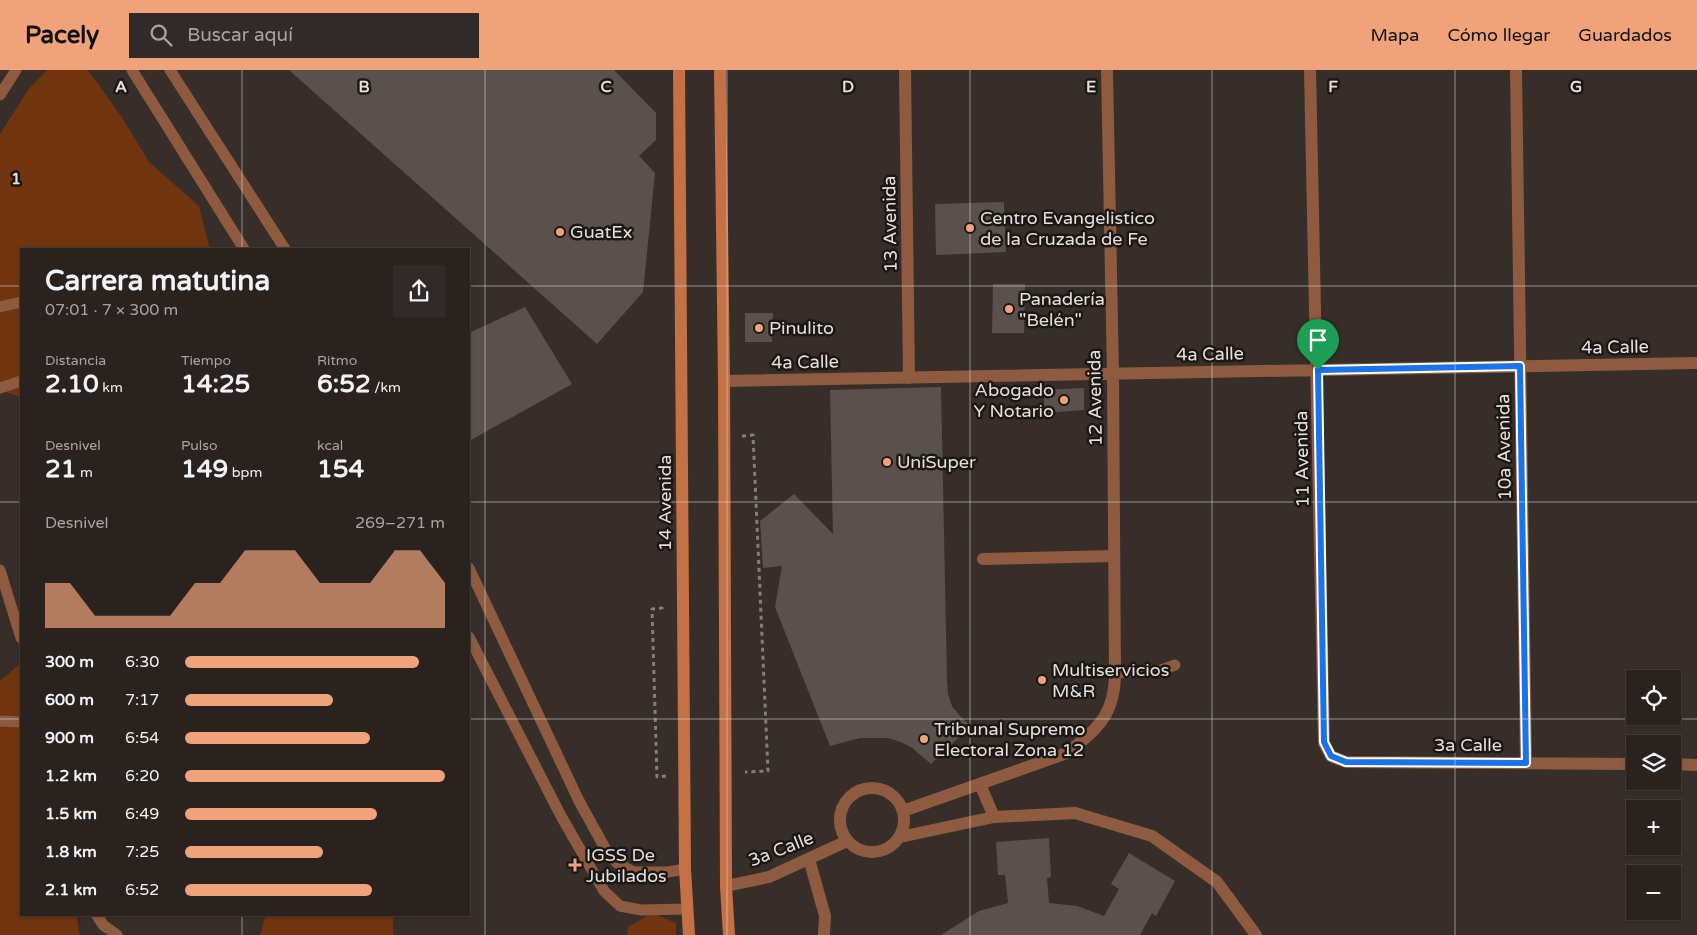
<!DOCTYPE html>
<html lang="es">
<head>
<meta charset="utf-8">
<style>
  :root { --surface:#29221f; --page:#312a28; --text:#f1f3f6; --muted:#a5a4a4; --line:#453f3d; --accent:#f0a27a }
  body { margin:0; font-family:"Varela Round",sans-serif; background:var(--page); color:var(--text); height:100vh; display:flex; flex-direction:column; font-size:19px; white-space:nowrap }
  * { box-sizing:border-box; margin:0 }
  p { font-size:16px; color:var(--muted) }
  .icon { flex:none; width:28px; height:28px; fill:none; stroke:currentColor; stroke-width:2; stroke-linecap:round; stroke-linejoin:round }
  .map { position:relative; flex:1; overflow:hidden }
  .panel { position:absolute; left:20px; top:178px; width:450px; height:668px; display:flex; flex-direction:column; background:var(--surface); border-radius:0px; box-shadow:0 1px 4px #0004,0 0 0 1px var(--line) }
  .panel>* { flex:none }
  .fabs { position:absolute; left:1626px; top:600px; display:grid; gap:10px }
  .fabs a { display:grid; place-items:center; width:55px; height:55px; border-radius:0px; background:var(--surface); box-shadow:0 1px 4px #0004,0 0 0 1px var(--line); font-size:25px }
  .pin { position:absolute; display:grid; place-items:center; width:42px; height:42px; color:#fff; margin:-51px -21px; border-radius:50% 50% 50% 0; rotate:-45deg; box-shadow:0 0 5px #0007 }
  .pin .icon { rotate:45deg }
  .round { display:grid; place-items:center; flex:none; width:52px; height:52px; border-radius:0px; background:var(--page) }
  .headline { display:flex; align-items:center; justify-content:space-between; height:85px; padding:0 25px }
  h1 { font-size:28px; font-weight:700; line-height:38px }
  .stats { display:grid; grid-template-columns:repeat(3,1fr); gap:8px; height:85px; padding:5px 25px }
  .stats div { display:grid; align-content:center }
  .stats b { font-size:25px; font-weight:700 }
  .stats small { font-size:14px; font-weight:400 }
  .stats p { font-size:14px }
  .chart { height:140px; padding:10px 25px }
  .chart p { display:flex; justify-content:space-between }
  .chart svg { width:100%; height:90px; margin-top:5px; fill:var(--accent); opacity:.7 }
  ul { padding:0 25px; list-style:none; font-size:16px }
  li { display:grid; grid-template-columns:80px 60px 1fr; align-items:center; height:38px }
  li i { height:12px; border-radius:6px; background:var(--accent) }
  header { display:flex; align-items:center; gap:30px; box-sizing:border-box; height:70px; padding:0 25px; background:var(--accent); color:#111 }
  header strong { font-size:24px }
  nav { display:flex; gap:28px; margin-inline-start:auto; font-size:18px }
  .search { width:350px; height:45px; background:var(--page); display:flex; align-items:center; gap:12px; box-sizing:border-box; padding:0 18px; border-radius:0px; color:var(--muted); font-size:19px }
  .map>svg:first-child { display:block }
</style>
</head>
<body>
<header>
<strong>Pacely</strong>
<div class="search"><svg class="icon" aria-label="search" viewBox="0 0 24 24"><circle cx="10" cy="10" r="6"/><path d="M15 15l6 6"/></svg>Buscar aquí</div>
<nav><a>Mapa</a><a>Cómo llegar</a><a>Guardados</a></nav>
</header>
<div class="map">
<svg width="1697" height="865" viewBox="0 0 1697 865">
  <rect width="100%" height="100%" fill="#372e29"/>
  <path fill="#70340f" d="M47,0h40l7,8 29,41 26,43 50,44 11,43h-189v148l-21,-7v-256l28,-44z
    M21,593v251h55l4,21h-80v-254z
    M652,843l24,10v12h-49l1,-8z
    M266,844h127v21h-133z"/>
  <path fill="#5b514c" d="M289,0h325l42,43v27l-17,16 16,17 -12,119 -46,52z
    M1004,132l2,50 -70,3 -1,-51z
    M993,214h32l-1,49h-32z
    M525,237l47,77 -103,57v-108z
    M745,243h28l-1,29h-27z
    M941,317l6,294 1,13 4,12 8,10 11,10 -40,38 -20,-17 -10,-5 -13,-4h-28l-30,8 -55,-139 7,-41 -19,2 -3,-47 34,-27 39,40 -3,-144z
    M1084,318v22l-40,3v-23z
    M1049,768l2,39 -4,1 2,25 28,3 27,10 15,-27 -8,-5 18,-31 46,28 -19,35 -4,-3 -12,22h-199l38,-24 29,-8 -3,-28h-7l-2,-33z"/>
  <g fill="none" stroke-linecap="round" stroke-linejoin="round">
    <path stroke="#867e7a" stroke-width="3" stroke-dasharray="4 4" stroke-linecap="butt" d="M742,366l11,-1 15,336 -23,1
      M662,539v-1l-10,1 5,168 9,-1"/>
    <path stroke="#8f5b40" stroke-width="11" d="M132,0l112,179
      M170,0l115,179
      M0,25l16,-25
      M0,237l21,-5
      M0,318l21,-7
      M469,498l110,233 27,49 11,13 17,9h34l17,-3
      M0,500l21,68
      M469,567l92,179 43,75 16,15 21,4 46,-1
      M1115,603l46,-3 14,-5
      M0,651l21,1
      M96,844l7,11 14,10"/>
    <path stroke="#8f5b40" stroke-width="12" d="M905,0l4,308
      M1310,0l14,673 7,13 15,6 289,2
      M1516,0l10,693
      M724,311l973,-18
      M983,489l131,-3
      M1672,694l25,1
      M980,714l14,33
      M840 750a32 32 0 1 1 64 0a32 32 0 1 1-64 0Z
      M903,741l164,-58c31,-24 48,-39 48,-80l-2,-299 -6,-304
      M900,767l94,-20 81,-4 77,23 65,46 39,53
      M809,789l16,57 -1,19
      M726,816l43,-9 78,-36"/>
    <path stroke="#c47245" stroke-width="12" d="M679,0l6,799 4,66
      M720,0l4,311 2,505 3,49"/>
  </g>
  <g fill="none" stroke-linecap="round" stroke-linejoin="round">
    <g stroke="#fff" stroke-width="10">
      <path id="route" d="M1520,296l6,397 -180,-1 -15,-6 -7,-14 -6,-372z"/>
    </g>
    <use href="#route" stroke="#1a73e8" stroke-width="6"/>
  </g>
  <path fill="none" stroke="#e5dedb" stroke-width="1" stroke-opacity="0.55" d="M242,0v179M485,0v865M727,0v865M970,0v865M1212,0v865M1455,0v865M0,216h21M469,216h1228M0,432h21M469,432h1228M0,649h21M469,649h1228M242,844v21"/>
  <g fill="#f0a27a" stroke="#1b1715" stroke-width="2">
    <circle cx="970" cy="158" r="5"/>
    <circle cx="560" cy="162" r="5"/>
    <circle cx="1009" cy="239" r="5"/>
    <circle cx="759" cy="258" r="5"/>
    <circle cx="1064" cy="330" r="5"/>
    <circle cx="887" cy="392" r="5"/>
    <circle cx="1042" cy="610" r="5"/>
    <circle cx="924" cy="669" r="5"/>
    <path d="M572.5 787.5h5v5h5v5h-5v5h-5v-5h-5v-5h5z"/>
  </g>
  <g text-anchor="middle" stroke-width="5" stroke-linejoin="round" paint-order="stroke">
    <g font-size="18" fill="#e5dedb" stroke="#1b1715" text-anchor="start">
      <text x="980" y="154">Centro Evangelistico<tspan x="980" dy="21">de la Cruzada de Fe</tspan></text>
      <text x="570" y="168">GuatEx</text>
      <text x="1019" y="235">Panadería<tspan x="1019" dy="21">"Belén"</tspan></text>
      <text x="769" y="264">Pinulito</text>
      <text x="1054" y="326" text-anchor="end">Abogado<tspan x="1054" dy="21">Y Notario</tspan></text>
      <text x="897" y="398">UniSuper</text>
      <text x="1052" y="606">Multiservicios<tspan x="1052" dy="21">M&amp;R</tspan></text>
      <text x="934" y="665">Tribunal Supremo<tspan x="934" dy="21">Electoral Zona 12</tspan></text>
      <text x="586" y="791">IGSS De<tspan x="586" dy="21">Jubilados</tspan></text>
    </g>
    <g font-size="18" fill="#e5dedb" stroke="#1b1715">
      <text transform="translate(890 154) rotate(-91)" y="6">13 Avenida</text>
      <text transform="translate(1615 277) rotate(-1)" y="6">4a Calle</text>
      <text transform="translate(1210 284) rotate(-1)" y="6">4a Calle</text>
      <text transform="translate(805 292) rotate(-1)" y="6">4a Calle</text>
      <text transform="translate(1095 328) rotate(-91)" y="6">12 Avenida</text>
      <text transform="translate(1504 377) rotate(-91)" y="6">10a Avenida</text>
      <text transform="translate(1302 389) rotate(-91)" y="6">11 Avenida</text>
      <text transform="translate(665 433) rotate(-90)" y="6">14 Avenida</text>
      <text x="1468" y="681">3a Calle</text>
      <text transform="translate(781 779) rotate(-21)" y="6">3a Calle</text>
    </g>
  </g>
  <g font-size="16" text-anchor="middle" font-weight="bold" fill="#e5dedb" stroke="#1b1715" stroke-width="5" stroke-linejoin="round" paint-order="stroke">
    <text x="121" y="22">A</text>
    <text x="364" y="22">B</text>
    <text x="606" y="22">C</text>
    <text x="848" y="22">D</text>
    <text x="1091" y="22">E</text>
    <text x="1333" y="22">F</text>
    <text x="1576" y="22">G</text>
    <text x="16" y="114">1</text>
  </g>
</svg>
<div class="fabs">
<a><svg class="icon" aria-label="locate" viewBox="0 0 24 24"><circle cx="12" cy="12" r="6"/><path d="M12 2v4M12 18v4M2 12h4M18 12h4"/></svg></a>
<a><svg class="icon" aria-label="layers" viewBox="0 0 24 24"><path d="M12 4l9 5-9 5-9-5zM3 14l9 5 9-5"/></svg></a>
<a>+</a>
<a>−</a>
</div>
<div class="pin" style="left:1318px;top:300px;background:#1e9e55"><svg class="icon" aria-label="arrive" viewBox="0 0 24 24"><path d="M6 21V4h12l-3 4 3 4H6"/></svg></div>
<section class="panel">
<div class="headline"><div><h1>Carrera matutina</h1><p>07:01 · 7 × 300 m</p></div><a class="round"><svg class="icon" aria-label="share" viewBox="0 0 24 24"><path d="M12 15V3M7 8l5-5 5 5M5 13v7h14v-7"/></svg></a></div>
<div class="stats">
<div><p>Distancia</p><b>2.10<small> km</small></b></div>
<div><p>Tiempo</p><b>14:25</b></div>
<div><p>Ritmo</p><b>6:52<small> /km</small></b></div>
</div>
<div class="stats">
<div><p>Desnivel</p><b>21<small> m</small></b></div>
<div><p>Pulso</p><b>149<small> bpm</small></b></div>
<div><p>kcal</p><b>154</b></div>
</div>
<div class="chart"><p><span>Desnivel</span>269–271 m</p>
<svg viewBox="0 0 160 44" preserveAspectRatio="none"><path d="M0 44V22L10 22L20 38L30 38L40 38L50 38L60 22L70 22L80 6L90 6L100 6L110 22L120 22L130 22L140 6L150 6L160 22V44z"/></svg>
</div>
<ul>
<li><b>300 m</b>6:30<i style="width:90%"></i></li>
<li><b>600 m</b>7:17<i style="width:57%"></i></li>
<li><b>900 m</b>6:54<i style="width:71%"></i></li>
<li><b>1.2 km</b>6:20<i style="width:100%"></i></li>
<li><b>1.5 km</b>6:49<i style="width:74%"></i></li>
<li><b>1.8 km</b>7:25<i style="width:53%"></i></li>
<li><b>2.1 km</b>6:52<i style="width:72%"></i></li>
</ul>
</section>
</div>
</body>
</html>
